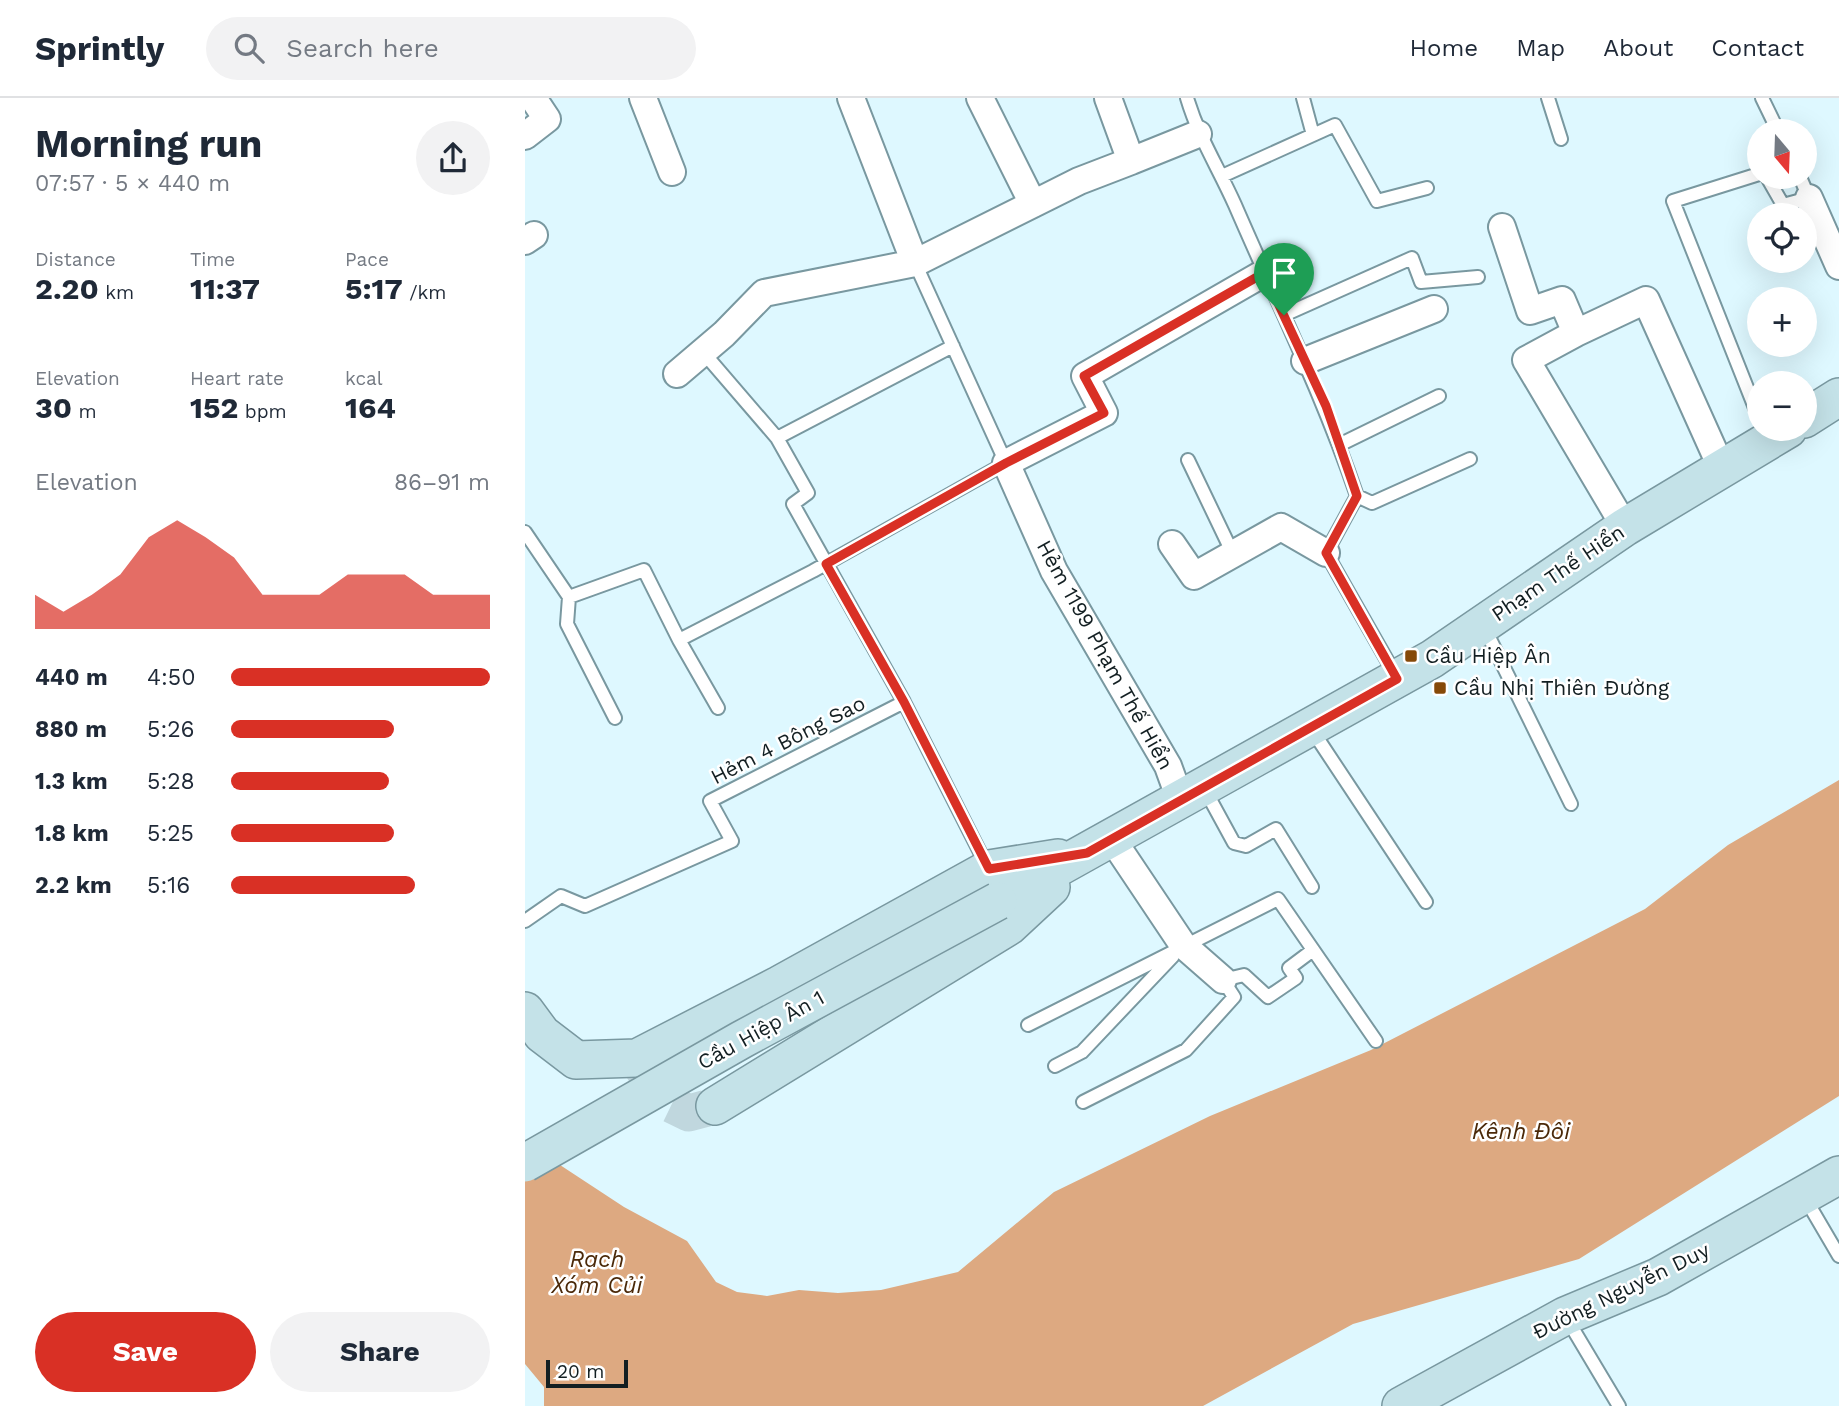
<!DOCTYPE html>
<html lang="en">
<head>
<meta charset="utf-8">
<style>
  :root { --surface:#fff; --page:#f2f2f3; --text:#1f2937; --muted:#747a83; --line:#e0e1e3; --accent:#d93025 }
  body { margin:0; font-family:"Work Sans",sans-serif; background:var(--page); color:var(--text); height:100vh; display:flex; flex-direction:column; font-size:26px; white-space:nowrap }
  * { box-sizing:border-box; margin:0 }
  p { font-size:23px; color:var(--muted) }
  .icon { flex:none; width:38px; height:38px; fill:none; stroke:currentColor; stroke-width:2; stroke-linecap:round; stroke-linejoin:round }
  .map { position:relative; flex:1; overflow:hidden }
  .side { display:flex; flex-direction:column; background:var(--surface); width:525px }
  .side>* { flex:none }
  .needle { width:46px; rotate:161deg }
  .tools { position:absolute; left:1222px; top:21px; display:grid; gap:14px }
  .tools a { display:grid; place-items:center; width:70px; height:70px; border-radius:50%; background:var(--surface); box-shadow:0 7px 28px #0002; font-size:35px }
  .scale { position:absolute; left:21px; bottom:18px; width:82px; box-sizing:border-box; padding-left:7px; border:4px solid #131f22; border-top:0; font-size:19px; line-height:24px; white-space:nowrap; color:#131f22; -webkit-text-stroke:5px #fff; paint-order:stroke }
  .pin { position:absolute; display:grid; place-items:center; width:60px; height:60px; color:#fff; margin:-72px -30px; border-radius:50% 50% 50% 0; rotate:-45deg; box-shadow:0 0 7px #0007 }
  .pin .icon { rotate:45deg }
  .round { display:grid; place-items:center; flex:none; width:74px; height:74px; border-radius:37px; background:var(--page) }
  .head { display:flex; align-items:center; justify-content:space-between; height:119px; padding:0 35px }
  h1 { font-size:38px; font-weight:700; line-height:52px }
  .metrics { display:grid; grid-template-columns:repeat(3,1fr); gap:10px; height:119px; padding:7px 35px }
  .metrics div { display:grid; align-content:center }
  .metrics b { font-size:30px; font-weight:700 }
  .metrics small { font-size:19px; font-weight:400 }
  .metrics p { font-size:19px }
  .chart { height:196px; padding:14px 35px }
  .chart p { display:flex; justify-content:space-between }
  .chart svg { width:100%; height:126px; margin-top:7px; fill:var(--accent); opacity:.7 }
  .button { display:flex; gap:14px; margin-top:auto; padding:14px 35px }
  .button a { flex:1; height:80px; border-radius:42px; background:var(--accent); color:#fff; font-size:28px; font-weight:700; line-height:80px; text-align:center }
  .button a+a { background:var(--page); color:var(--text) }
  ul { padding:0 35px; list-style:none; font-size:23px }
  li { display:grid; grid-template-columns:112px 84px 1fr; align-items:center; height:52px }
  li i { height:18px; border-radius:9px; background:var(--accent) }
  header { display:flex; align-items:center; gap:42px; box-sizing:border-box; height:98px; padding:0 35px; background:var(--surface); border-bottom:2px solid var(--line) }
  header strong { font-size:33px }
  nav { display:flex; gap:38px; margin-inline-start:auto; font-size:24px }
  .search { width:490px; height:63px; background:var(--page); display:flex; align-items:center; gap:18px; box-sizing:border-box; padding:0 24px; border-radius:38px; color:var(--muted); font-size:26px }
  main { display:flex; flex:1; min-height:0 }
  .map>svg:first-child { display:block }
</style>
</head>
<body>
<header>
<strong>Sprintly</strong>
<div class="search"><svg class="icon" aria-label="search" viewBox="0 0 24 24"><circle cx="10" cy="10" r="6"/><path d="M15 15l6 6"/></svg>Search here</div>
<nav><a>Home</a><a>Map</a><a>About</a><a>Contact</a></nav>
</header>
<main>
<section class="side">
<div class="head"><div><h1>Morning run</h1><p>07:57 · 5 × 440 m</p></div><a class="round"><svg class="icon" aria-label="share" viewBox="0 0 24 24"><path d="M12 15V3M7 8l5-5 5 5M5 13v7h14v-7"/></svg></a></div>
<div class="metrics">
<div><p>Distance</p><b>2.20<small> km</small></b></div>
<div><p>Time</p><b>11:37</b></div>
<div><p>Pace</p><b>5:17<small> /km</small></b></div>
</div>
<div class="metrics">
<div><p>Elevation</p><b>30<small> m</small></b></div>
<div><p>Heart rate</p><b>152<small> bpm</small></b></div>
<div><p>kcal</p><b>164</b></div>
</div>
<div class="chart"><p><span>Elevation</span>86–91 m</p>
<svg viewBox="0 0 160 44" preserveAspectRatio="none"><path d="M0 44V32L10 38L20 32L30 25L40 12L50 6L60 12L70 19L80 32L90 32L100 32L110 25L120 25L130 25L140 32L150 32L160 32V44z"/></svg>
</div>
<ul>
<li><b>440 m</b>4:50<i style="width:100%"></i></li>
<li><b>880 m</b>5:26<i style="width:63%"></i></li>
<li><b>1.3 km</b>5:28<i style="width:61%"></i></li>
<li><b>1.8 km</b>5:25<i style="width:63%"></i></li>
<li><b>2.2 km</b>5:16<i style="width:71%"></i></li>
</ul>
<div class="button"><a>Save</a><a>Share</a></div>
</section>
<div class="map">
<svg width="1314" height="1308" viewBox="0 0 1314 1308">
  <rect width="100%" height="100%" fill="#def8ff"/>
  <path fill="#dda981" d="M1314,682v316l-260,163 -226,65 -150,82h-659v-19l-19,-23v-222l99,65 63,34 29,41 21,10 30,4 32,-6 39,3 43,-3 77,-18 96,-80 156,-76 161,-66 274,-141 83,-64z"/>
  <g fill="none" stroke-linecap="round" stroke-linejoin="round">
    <path stroke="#c0d7de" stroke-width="37" stroke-dasharray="37 18" stroke-linecap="butt" d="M114,964l23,38 27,13 26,-7"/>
    <g stroke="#7998a0" stroke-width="16">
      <path id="lane" d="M662,0c12,40 31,69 48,107 42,97 88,191 122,291l-31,57 70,123
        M778,0l10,37
        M1023,0l13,41
        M1237,0l16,33
        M1234,76l-86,27 86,217
        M697,78l113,-51 42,76 50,-13
        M1242,79l16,28 26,-7 -9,-21
        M759,217l128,-57 9,24 57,-5
        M178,254l74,86 31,55 -15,11 111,198 84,166
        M252,340l176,-92
        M814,347l100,-49
        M663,362l45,94
        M832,398l15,7 98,-44
        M0,434l44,65 75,-27 35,70 134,-69 193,-108 -91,-200
        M44,499l-2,27 48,94
        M960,531l86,175
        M154,542l39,68
        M787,632l114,172
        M679,690l30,55 12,3 30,-17 36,58
        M0,823l36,-25 24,10 147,-65 -22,-40 194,-99
        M503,927l250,-126 98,142
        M530,968l27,-14 91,-96
        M558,1004l103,-52 48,-53 -11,-17 21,-5 24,22 28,-19 -7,-10 24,-18
        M1280,1100l34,58
        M1042,1221l52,87"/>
    </g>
    <g stroke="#7998a0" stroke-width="30">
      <path id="street" d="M118,0l29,74
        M326,0l64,165
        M455,0l53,106
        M583,0l23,63 67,-27
        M0,38l22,-17 -14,-21
        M1284,100l30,68
        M977,129l28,84 32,-11 14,33 70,-33 76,169
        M0,143l9,-6
        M1051,235l-50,27 99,167
        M780,263l129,-52
        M152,276l47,-40 40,-41 151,-30 164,-82 52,-20
        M647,446l22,32 87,-49 45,26
        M655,701l-12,-33 -114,-195 -48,-108 98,-50 -19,-37 179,-103
        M587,741l71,106 40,35"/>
    </g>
    <g stroke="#7998a0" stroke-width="40">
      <path id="secondary" d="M1279,321l35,-22
        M473,803l434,-242 193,-132 163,-98
        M0,913l17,23 34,26 61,-2 142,-73 210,-116 69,-11
        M190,1008l294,-180 42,-39
        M876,1308l164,-90 93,-39 181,-102"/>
    </g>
    <use href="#lane" stroke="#fff" stroke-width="12"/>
    <use href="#street" stroke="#fff" stroke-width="26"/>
    <use href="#secondary" stroke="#c4e2e8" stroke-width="37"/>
    <g stroke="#7998a0" stroke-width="40" stroke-linecap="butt">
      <path id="secondary-bridge" d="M0,1065l216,-123 257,-139"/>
    </g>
    <use href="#secondary-bridge" stroke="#c4e2e8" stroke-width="37"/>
  </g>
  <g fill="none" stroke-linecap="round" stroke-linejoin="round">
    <g stroke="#fff" stroke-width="14">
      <path id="route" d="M739,175l62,133 31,90 -31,57 71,126 -310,174 -98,16 -85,-167 -78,-138 180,-101 98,-50 -20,-37z"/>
    </g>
    <use href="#route" stroke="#d93025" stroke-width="9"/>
  </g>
  <g fill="#864908" stroke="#fff" stroke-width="2.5">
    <rect x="879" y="551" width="14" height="14" rx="3.5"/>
    <rect x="908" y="583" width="14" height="14" rx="3.5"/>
  </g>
  <g text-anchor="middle" stroke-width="5" stroke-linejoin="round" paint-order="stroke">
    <g font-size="21" fill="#131f22" stroke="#fff">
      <text transform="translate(1033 475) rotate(-34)" y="7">Phạm Thế Hiển</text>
      <text transform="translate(580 557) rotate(61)" y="7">Hẻm 1199 Phạm Thế Hiển</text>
      <text transform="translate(263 642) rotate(-27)" y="7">Hẻm 4 Bông Sao</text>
      <text transform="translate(236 932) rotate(-29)" y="7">Cầu Hiệp Ân 1</text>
      <text transform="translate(1096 1193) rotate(-26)" y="7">Đường Nguyễn Duy</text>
    </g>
    <g font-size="21" fill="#131f22" stroke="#fff" text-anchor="start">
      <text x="900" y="565">Cầu Hiệp Ân</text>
      <text x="929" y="597">Cầu Nhị Thiên Đường</text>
    </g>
    <g font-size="23" font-style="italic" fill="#4b2909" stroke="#fff">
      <text x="996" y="1041">Kênh Đôi</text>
      <text x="72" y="1169">Rạch<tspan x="72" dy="26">Xóm Củi</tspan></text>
    </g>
  </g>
</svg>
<div class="tools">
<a><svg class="needle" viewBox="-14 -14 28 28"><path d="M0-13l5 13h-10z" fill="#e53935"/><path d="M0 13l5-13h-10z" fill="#747a83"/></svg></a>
<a><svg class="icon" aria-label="locate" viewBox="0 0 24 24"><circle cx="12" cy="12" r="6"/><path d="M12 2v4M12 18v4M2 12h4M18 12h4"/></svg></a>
<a>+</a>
<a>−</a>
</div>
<div class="scale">20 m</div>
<div class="pin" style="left:759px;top:217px;background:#1e9e55"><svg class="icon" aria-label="arrive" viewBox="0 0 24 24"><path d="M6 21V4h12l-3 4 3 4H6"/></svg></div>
</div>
</main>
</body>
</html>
